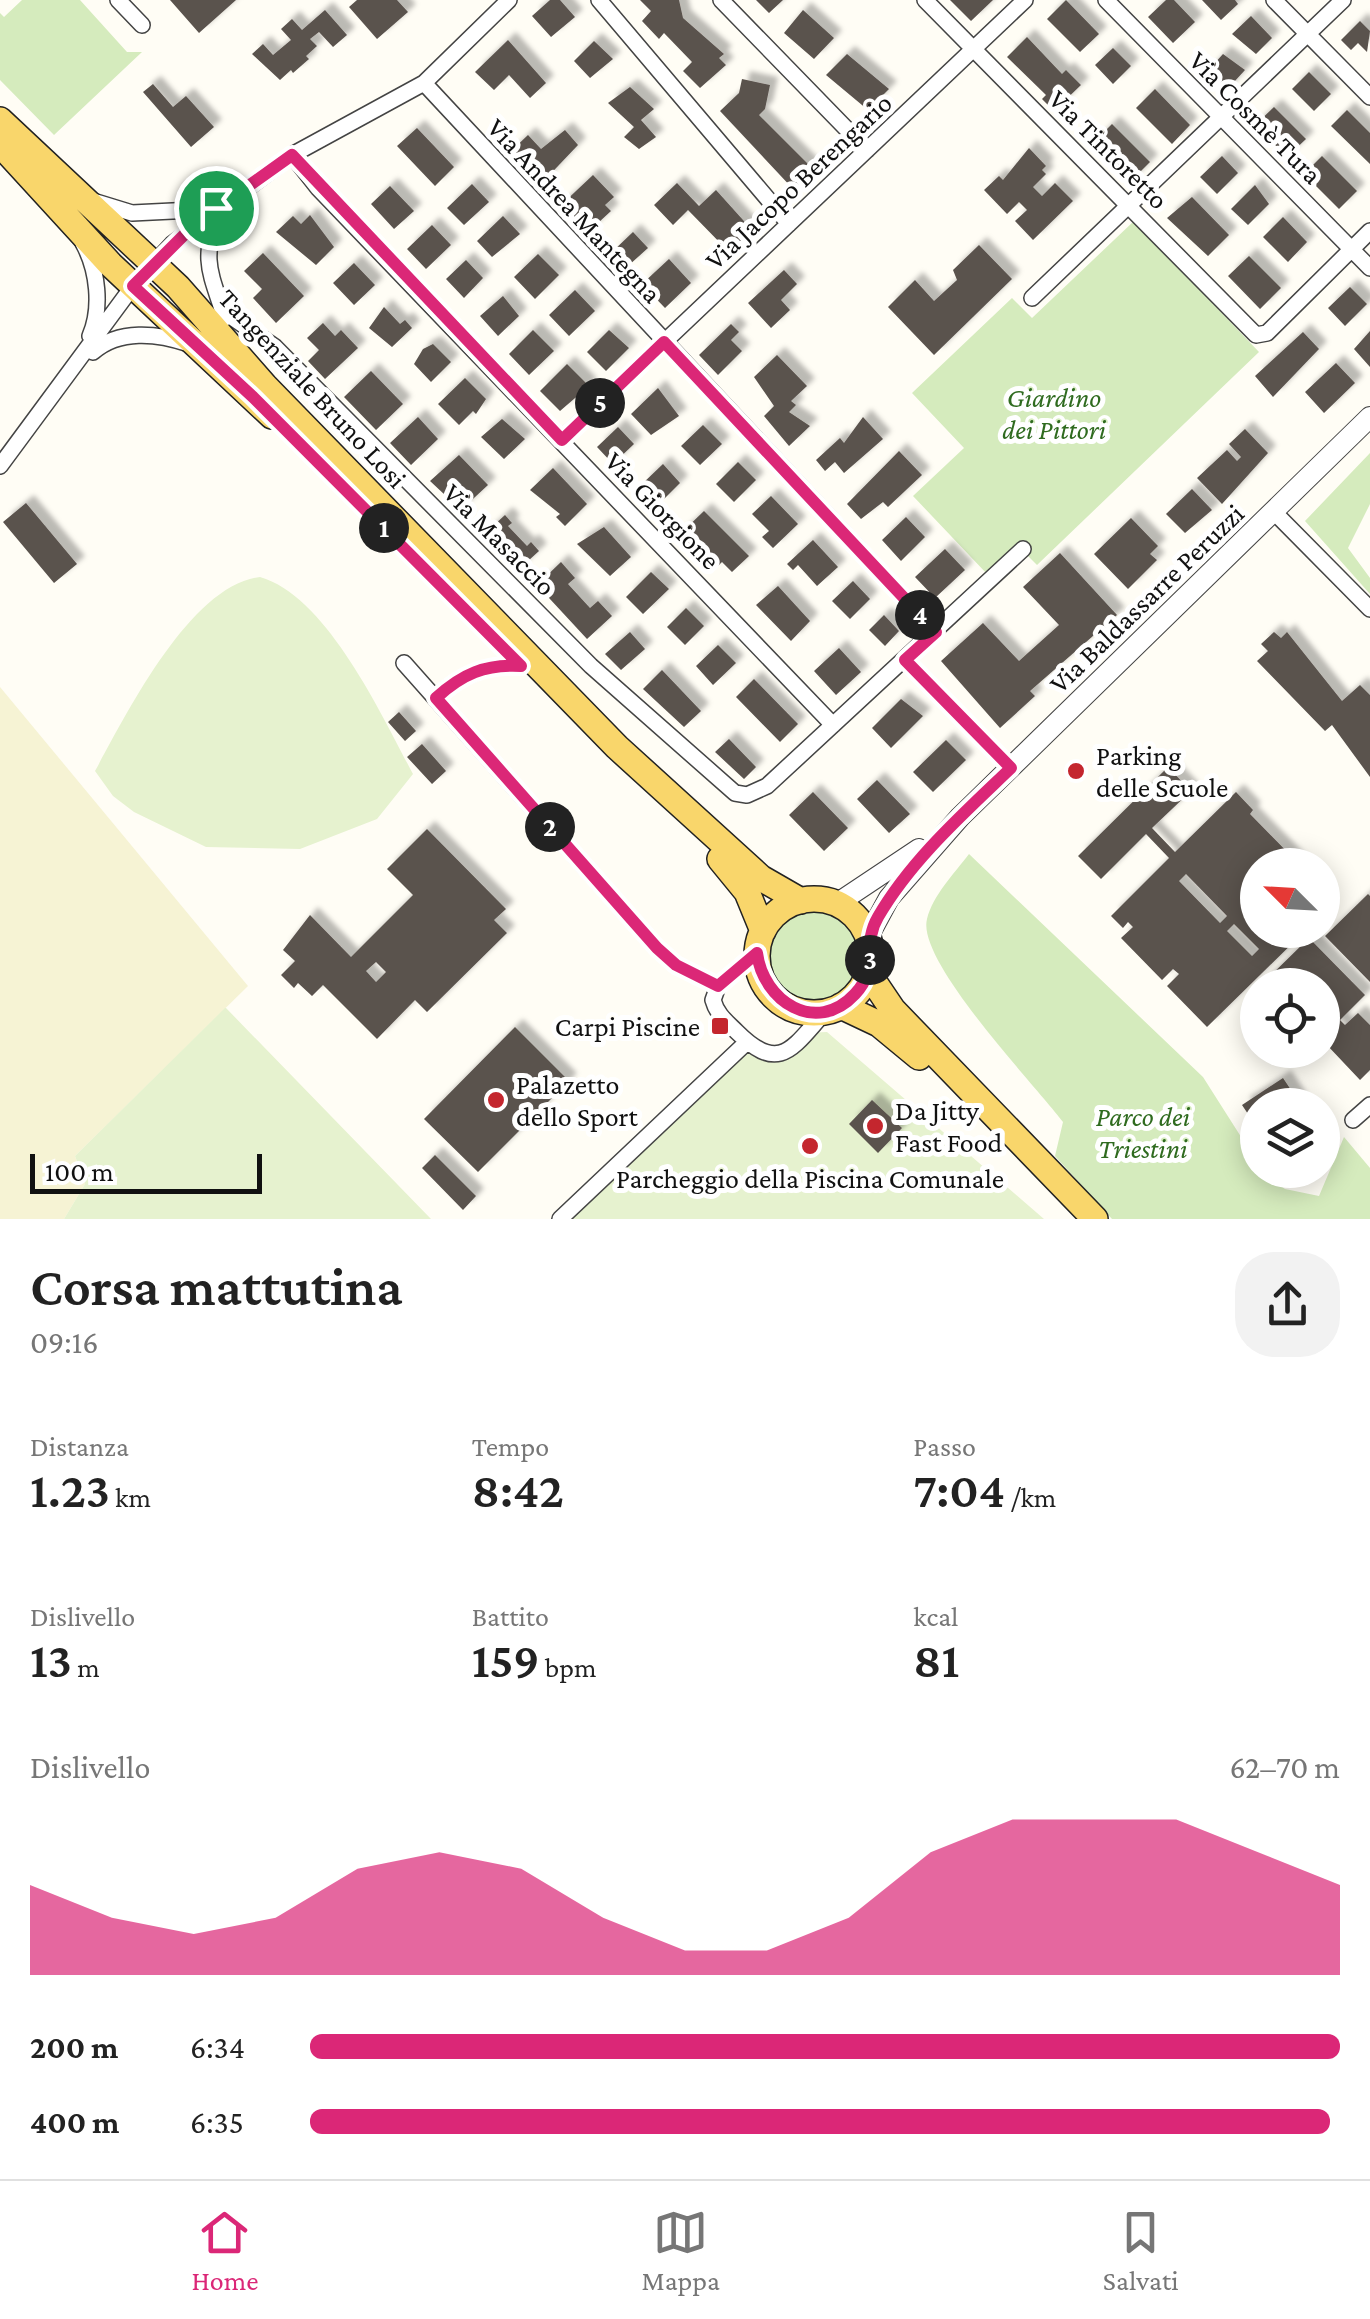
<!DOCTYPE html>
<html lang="it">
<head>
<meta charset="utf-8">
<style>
  :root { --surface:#fff; --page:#f2f2f2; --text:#222; --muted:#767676; --line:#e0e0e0; --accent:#db2777 }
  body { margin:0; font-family:"Crimson Pro",serif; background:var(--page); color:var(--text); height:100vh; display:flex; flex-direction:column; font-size:38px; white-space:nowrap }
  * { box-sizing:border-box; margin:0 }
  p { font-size:32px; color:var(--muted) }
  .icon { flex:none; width:55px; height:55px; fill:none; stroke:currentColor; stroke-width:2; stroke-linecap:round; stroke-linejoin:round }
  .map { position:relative; height:1219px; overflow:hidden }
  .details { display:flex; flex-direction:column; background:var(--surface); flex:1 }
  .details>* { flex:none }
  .needle { width:65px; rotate:294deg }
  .buttons { position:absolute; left:1240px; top:848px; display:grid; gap:20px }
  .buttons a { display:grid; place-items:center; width:100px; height:100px; border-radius:50%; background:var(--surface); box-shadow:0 5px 25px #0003; font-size:50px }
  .scale { position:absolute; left:30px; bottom:25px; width:232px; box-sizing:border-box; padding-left:10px; border:5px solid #111; border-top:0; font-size:28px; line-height:35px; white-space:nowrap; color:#111; -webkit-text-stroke:8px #fff; paint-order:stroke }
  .pin { position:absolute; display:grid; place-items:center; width:85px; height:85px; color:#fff; margin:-42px; border:5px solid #fff; border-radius:50%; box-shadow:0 2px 10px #0007 }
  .km { position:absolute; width:50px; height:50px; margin:-25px; border-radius:50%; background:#222; color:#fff; font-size:28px; line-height:50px; text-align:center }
  .round { display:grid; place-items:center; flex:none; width:105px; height:105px; border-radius:40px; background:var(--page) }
  .head { display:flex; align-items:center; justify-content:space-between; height:170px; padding:0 30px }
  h1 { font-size:55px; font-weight:600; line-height:75px }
  .metrics { display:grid; grid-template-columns:repeat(3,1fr); gap:15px; height:170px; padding:10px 30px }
  .metrics div { display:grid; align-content:center }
  .metrics b { font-size:50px; font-weight:600 }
  .metrics small { font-size:28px; font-weight:400 }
  .metrics p { font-size:28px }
  .chart { height:280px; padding:20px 30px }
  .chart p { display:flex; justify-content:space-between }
  .chart svg { width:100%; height:180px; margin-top:10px; fill:var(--accent); opacity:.7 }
  ul { padding:0 30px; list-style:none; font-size:32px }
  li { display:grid; grid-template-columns:160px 120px 1fr; align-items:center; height:75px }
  li i { height:25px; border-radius:12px; background:var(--accent) }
  .dock { display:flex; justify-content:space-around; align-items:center; height:140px; border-top:2px solid var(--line); background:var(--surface); font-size:28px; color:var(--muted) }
  .dock a { display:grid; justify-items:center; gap:5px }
  .dock .current { color:var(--accent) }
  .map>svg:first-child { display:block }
</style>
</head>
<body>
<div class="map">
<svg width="1370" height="1219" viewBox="0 0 1370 1219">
  <defs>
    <filter id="shadow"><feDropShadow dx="8" dy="-8" stdDeviation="2.5" flood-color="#0004"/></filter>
  </defs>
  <rect width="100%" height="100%" fill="#fffdf5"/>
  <path fill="#f6f3d4" d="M0,687l248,299 -173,170 10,28 -21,35h-64z"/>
  <path fill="#d5ebbd" d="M22,0h58l47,52h15l-88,83 -54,-55v-67l4,4z
    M1134,221l125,131 -222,213 -19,-19 -30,29 -75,-79 51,-48 -52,-55 100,-95 20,20z
    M1370,453v51l-22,44 22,30v16l-65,-73z
    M969,854l234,223 54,85 1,8 27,19 34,7 25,-59 26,31v51h-258l-57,-63 8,-34c-28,-37 -147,-161 -136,-203 6,-24 27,-45 42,-65z
    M768 956a46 46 0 1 1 92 0a46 46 0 1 1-92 0Z"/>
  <path fill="#e6f2cf" d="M260,577c67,19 122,139 153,197l-36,45 -77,30 -94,-2 -72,-35 -21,-16 -18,-25c31,-56 95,-186 165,-194z
    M225,1008h1l205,211h-367l21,-35 -10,-28z
    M827,1032l217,187h-482l184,-169 30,12 29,-29z"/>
  <path fill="#5a524d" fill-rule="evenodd" filter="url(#shadow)" d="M170,0h66l-37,33z
    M357,0h40l11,12 -31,27 -28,-32z
    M550,0h10l15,17 -24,20 -19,-21z
    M640,0h39l4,18 41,36 -5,4 7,7 -26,23 -17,-17 9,-9 -28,-29 -5,6 -17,-18 9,-10z
    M756,0h27l-14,13z
    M950,0h43l-22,21z
    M1066,0l33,34 -19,18 -33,-33z
    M1166,0h8l21,22 -22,21 -25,-26z
    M1202,0h33l3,4 -17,16z
    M325,10l22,25 -14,12 -14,-15 -9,7 7,7 -11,10 3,3 -16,14 -2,-3 -11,10 -28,-26 11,-10 10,11 18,-15 -10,-11 11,-10 10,11z
    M803,10l31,28 -20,21 -30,-26z
    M1251,16l21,22 -16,16 -24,-20z
    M1360,21l10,10 -3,21 -9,-9 -7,7 -10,-10z
    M1027,37l35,37 4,-4 15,15 -27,26 -12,-12 4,-4 -39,-38z
    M508,40l38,43 -16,15 -21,-23 -15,15 -19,-18z
    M594,41l19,18 -23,19 -16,-17z
    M1113,48l18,18 -18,18 -18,-19z
    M847,54l42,35 -21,21 -42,-35z
    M1223,54l22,16 -22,24 -20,-18z
    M1309,72l22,22 -17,17 -22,-22z
    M742,79l28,6 -5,24 -6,6 55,55 -20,20 -74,-79 19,-18z
    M153,84l20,23 13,-11 28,31 -23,20 -48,-55z
    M630,87l24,22 -13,11 15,17 -17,12 -15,-12 10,-10 -26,-24z
    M1155,89l35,36 -18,19 -36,-36z
    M1274,107l32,32 -19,18 -32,-32z
    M1347,110l23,23v31l-39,-38z
    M1112,124l38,38 -19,19 -38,-38z
    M417,128l37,39 -19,19 -38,-40z
    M565,130l13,15 -39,41 -30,-33 19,-18 13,14z
    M1029,148l17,18 -4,4 4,4 -13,13 9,9 13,-13 18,18 -40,39 -18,-19 12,-11 -8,-8 -12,12 -23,-24 15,-14 4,4z
    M1222,156l16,17 -21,21 -17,-17z
    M1322,156l35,35 -18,18 -35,-35z
    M593,175l21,22 -9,8 6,6 -26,24 -26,-28z
    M677,183l22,23 17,-16 36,40 -23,22 -41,-42 -15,15 -19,-20z
    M472,184l17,18 -25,23 -17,-17z
    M1255,185l14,19 -21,21 -17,-16z
    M390,186l24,25 -20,18 -23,-25z
    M1192,197l37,38 -21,21 -41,-38z
    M310,215l24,32 -18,18 -40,-33 17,-16 8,8z
    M503,216l17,18 -28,23 -15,-16z
    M1283,217l24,25 -19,20 -25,-25z
    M432,225l19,20 -25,24 -19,-20z
    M633,232l15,16 -20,18 -15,-15z
    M979,245l33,34 -78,76 -46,-48 27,-27 19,21 23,-21 -4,-10z
    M263,253l41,43 -28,27 -23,-25 9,-9 -18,-18z
    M538,254l21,21 -24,24 -21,-22z
    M1249,256l32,32 -21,21 -32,-33z
    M669,259l22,24 -26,25 -23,-24z
    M466,260l17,18 -19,20 -18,-19z
    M354,263l21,22 -21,20 -21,-22z
    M784,270l13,14 -16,16 9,10 -19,18 -23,-25z
    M1350,287l17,17 -22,22 -17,-18z
    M575,290l20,21 -26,25 -20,-21z
    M503,296l16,20 -21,20 -18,-20z
    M384,307l16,17 5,-4 7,8 -20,19 -23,-19z
    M323,323l12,13 6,-6 17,18 -33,31 -17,-18 11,-11 -12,-12z
    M731,324l8,8 -8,8 11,11 -24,24 -19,-20z
    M533,330l21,21 -25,24 -20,-21z
    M609,330l20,18 -23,23 -19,-19z
    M1370,331v36l-16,-18z
    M1303,332l16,17 -46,48 -18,-21z
    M433,344l18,18 -20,20 -17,-18 9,-15z
    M777,355l30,31 -16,15 5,4 -7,7 21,14 -21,20 -25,-30 10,-10 -20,-29z
    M1336,363l19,20 -31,30 -19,-21z
    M567,364l22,22 -29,25 -20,-20z
    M371,371l32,33 -27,26 -32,-33z
    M465,378l21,21 -10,15 -3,-3 -14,14 -21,-21z
    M658,388l21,28 -28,19 -20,-21z
    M418,417l20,22 -27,26 -21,-22z
    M863,417l20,22 -39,34 -9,-11 -10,9 -9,-11 24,-22 4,5z
    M502,419l23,20 -21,20 -23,-22z
    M703,425l19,19 -22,21 -19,-19z
    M618,427l16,17 -21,20 -16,-17z
    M1245,429l23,24 -46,51 -25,-26 30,-28 10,11 4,-4 -12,-13z
    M899,451l23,24 -34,32 -5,-5 -22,17 -14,-15z
    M459,455l29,30 -27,25 -31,-29z
    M738,462l18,18 -22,22 -18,-18z
    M663,464l17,19 -20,20 -18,-19z
    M553,468l34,36 -22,22 -9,-9 4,-3 -30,-24z
    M1192,489l20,21 -27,23 -19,-19z
    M771,496l27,28 -25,24 -11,-11 7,-6 -17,-17z
    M26,503l51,61 -23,19 -51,-61z
    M704,511l45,45 -17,16 -10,-10 -8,8 -34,-36z
    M505,515l7,8 -4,3 19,20 4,-4 8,9 -22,20 -34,-36z
    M906,517l19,20 -24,24 -19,-21z
    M1131,518l27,28 -8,8 7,6 -29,29 -34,-35z
    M604,527l27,30 -21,19 -33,-32z
    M813,540l25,27 -21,19 -19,-21 -5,5 -6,-6z
    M945,549l20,21 -30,28 -20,-21z
    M1060,553l57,62 -87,76 5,5 -35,32 -59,-67 42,-38 36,38 40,-36 -36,-38z
    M561,562l14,16 -7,6 22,24 8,-7 14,15 -25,23 -50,-54z
    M651,572l18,17 -26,25 -17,-17z
    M853,581l17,18 -20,20 -18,-18z
    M778,586l32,35 -19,20 -35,-36z
    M686,608l18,18 -19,19 -18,-18z
    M884,615l15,16 -14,15 -16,-16z
    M630,632l15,17 -24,21 -16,-16z
    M1274,632l7,6 6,-6 55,69 18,-16 10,10v82l-38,-52 -7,6 -68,-70 11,-10 -7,-7z
    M718,645l18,18 -23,22 -17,-19z
    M839,648l22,24 -25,23 -22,-24z
    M662,670l39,41 -17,16 -41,-38z
    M754,679l44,45 -18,18 -44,-45z
    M901,699l22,17 -32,32 -19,-20z
    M399,712l17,19 -11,10 -17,-19z
    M729,739l27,28 -12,12 -29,-27z
    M946,740l20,20 -33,32 -20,-20z
    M422,744l24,27 -14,13 -25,-27z
    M1168,767l23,24 -39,37 23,24 61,-60 17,18 -3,4 50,51h-42v65h48l-99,97 -40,-41 12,-12 -6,-5 -11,11 -41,-42 12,-11 -5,-5 -5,6 -12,-12 58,-58 -23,-24 -45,45 -23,-23zM1186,874l41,42 -7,7 -41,-42zM1234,924l25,25 -7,7 -25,-25z
    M877,780l33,34 -21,19 -32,-34z
    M813,792l35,36 -24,23 -35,-36z
    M427,829l79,80 -12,11 13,13 -80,79 -12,-12 -38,39 -54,-54 -11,11 -14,-13 -4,5 -13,-13 14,-14 -12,-11 27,-35 41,42 62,-62 -26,-26zM376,962l10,10 -10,10 -10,-11z
    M1368,894l2,2v86l-45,-46z
    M1309,938l56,57 -25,25 5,5 13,-12 12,12v45l-10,10 -34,-36 12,-12 -5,-6 -11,10v-51h-61z
    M515,1027l54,54 -91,91 -54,-53z
    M1283,1078l16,24 -41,3v24l-16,-24z
    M872,1100l30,28 -24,25 -29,-29z
    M435,1155l41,41 -13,14 -41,-42z"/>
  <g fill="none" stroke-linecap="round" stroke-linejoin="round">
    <g stroke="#444" stroke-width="18">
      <path id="minor" d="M118,0l24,25
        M599,0l190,224
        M721,0l146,150
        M925,0l331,335 11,-2 103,-102
        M1106,0l264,268
        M1274,0l96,97
        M424,83l512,549
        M292,155l26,33 515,537
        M93,201l39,12 81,-4
        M217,208c-14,56 -9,58 8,110
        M83,243c15,27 19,65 7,93
        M1032,298l311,-298
        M223,311l52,36 316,319 144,127 12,2 20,-9 256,-237
        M93,352c26,-23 64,-19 96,-8
        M562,439l463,-439
        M0,466l133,-180 39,-42 120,-89 132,-72 85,-83
        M1274,512l96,97
        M905,660l106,108
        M404,663l253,285 19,17 42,21
        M435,698c28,-24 50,-34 86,-32
        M757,953l-39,33 -5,14c4,15 14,22 24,32 43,43 56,15 88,-20
        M1353,1120l17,-15
        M560,1219l187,-177"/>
    </g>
    <g stroke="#444" stroke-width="22">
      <path id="tertiary" d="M838,903l81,-54
        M868,937l21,-39 71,-81 410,-400"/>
    </g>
    <g stroke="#222" stroke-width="28">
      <path id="primary" d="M0,120l178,167 87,99 352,361 144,131 40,23
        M0,144l110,120 162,152
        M720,859l27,33 16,39
        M757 956a57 57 0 1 1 114 0a57 57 0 1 1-114 0Z
        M868,973l25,37 202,209
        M841,1006l38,18 40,33"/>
    </g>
    <use href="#minor" stroke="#fff" stroke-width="15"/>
    <use href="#tertiary" stroke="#fff" stroke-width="20"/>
    <use href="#primary" stroke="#f9d66b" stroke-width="25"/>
  </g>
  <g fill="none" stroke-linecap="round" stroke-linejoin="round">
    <g stroke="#fff" stroke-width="20">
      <path id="route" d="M292,155l270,285 102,-98 272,290 -31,28 106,108c-47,45 -100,92 -133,149 -17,29 2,51 -23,77 -39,42 -92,7 -98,-41l-39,33 -42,-21 -19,-17 -221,-250c26,-24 49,-34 85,-32l-268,-269 -120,-111 61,-61z"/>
    </g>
    <use href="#route" stroke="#db2777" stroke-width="12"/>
  </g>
  <g fill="#c4262e" stroke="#fff" stroke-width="4">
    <circle cx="1076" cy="771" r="10"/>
    <rect x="710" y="1016" width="20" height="20" rx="5"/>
    <circle cx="496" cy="1100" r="10"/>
    <circle cx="875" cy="1126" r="10"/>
    <circle cx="810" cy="1146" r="10"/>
  </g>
  <g text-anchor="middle" stroke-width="10" stroke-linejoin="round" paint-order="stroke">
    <g font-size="28" fill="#111" stroke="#fff">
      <text transform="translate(1256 117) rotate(45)" y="10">Via Cosmè Tura</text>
      <text transform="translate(1109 149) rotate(45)" y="10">Via Tintoretto</text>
      <text transform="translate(798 181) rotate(-43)" y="10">Via Jacopo Berengario</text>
      <text transform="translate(575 210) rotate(47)" y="10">Via Andrea Mantegna</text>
      <text transform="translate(313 388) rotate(47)" y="10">Tangenziale Bruno Losi</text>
      <text transform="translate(663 510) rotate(46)" y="10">Via Giorgione</text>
      <text transform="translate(500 539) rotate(45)" y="10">Via Masaccio</text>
      <text transform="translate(1146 598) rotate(-44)" y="10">Via Baldassarre Peruzzi</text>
    </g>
    <g font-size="28" font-style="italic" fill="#2f6b1f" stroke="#fff">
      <text x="1054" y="407">Giardino<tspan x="1054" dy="32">dei Pittori</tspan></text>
      <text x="1143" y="1126">Parco dei<tspan x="1143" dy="32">Triestini</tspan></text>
    </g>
    <g font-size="28" fill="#111" stroke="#fff" text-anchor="start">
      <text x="1096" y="765">Parking<tspan x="1096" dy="32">delle Scuole</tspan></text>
      <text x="700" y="1036" text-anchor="end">Carpi Piscine</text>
      <text x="516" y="1094">Palazetto<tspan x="516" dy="32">dello Sport</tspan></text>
      <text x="895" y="1120">Da Jitty<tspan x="895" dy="32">Fast Food</tspan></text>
      <text x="810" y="1188" text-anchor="middle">Parcheggio della Piscina Comunale</text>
    </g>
  </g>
</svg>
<div class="buttons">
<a><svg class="needle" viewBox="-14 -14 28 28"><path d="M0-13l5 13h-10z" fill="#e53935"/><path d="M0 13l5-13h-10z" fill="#767676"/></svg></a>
<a><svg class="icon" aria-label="locate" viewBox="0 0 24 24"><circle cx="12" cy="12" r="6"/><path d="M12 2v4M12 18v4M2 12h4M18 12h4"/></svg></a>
<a><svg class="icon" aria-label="layers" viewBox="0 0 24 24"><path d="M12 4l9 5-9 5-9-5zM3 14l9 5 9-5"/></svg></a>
</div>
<div class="scale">100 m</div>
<div class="pin" style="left:216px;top:208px;background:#1e9e55"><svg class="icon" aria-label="arrive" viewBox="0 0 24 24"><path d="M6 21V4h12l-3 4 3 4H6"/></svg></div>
<b class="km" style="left:384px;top:528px">1</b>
<b class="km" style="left:550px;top:827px">2</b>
<b class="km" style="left:870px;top:960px">3</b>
<b class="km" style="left:920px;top:615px">4</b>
<b class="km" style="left:600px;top:403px">5</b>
</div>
<section class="details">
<div class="head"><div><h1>Corsa mattutina</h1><p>09:16</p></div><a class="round"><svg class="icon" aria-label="share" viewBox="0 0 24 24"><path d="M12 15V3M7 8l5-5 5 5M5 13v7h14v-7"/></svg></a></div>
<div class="metrics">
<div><p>Distanza</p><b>1.23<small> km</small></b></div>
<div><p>Tempo</p><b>8:42</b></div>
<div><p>Passo</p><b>7:04<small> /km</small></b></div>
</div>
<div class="metrics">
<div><p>Dislivello</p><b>13<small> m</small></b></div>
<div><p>Battito</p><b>159<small> bpm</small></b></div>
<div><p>kcal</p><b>81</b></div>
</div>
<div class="chart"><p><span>Dislivello</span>62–70 m</p>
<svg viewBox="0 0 160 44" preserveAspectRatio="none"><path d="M0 44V22L10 30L20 34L30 30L40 18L50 14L60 18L70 30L80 38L90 38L100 30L110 14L120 6L130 6L140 6L150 14L160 22V44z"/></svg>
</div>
<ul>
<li><b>200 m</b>6:34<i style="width:100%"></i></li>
<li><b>400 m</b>6:35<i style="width:99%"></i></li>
</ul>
</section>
<nav class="dock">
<a class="current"><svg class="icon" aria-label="home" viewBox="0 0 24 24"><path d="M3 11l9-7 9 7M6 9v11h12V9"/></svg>Home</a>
<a><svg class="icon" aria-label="map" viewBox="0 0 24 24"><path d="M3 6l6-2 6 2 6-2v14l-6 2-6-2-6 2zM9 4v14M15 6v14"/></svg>Mappa</a>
<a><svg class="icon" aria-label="saved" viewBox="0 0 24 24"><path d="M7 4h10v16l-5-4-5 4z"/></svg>Salvati</a>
</nav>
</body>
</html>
